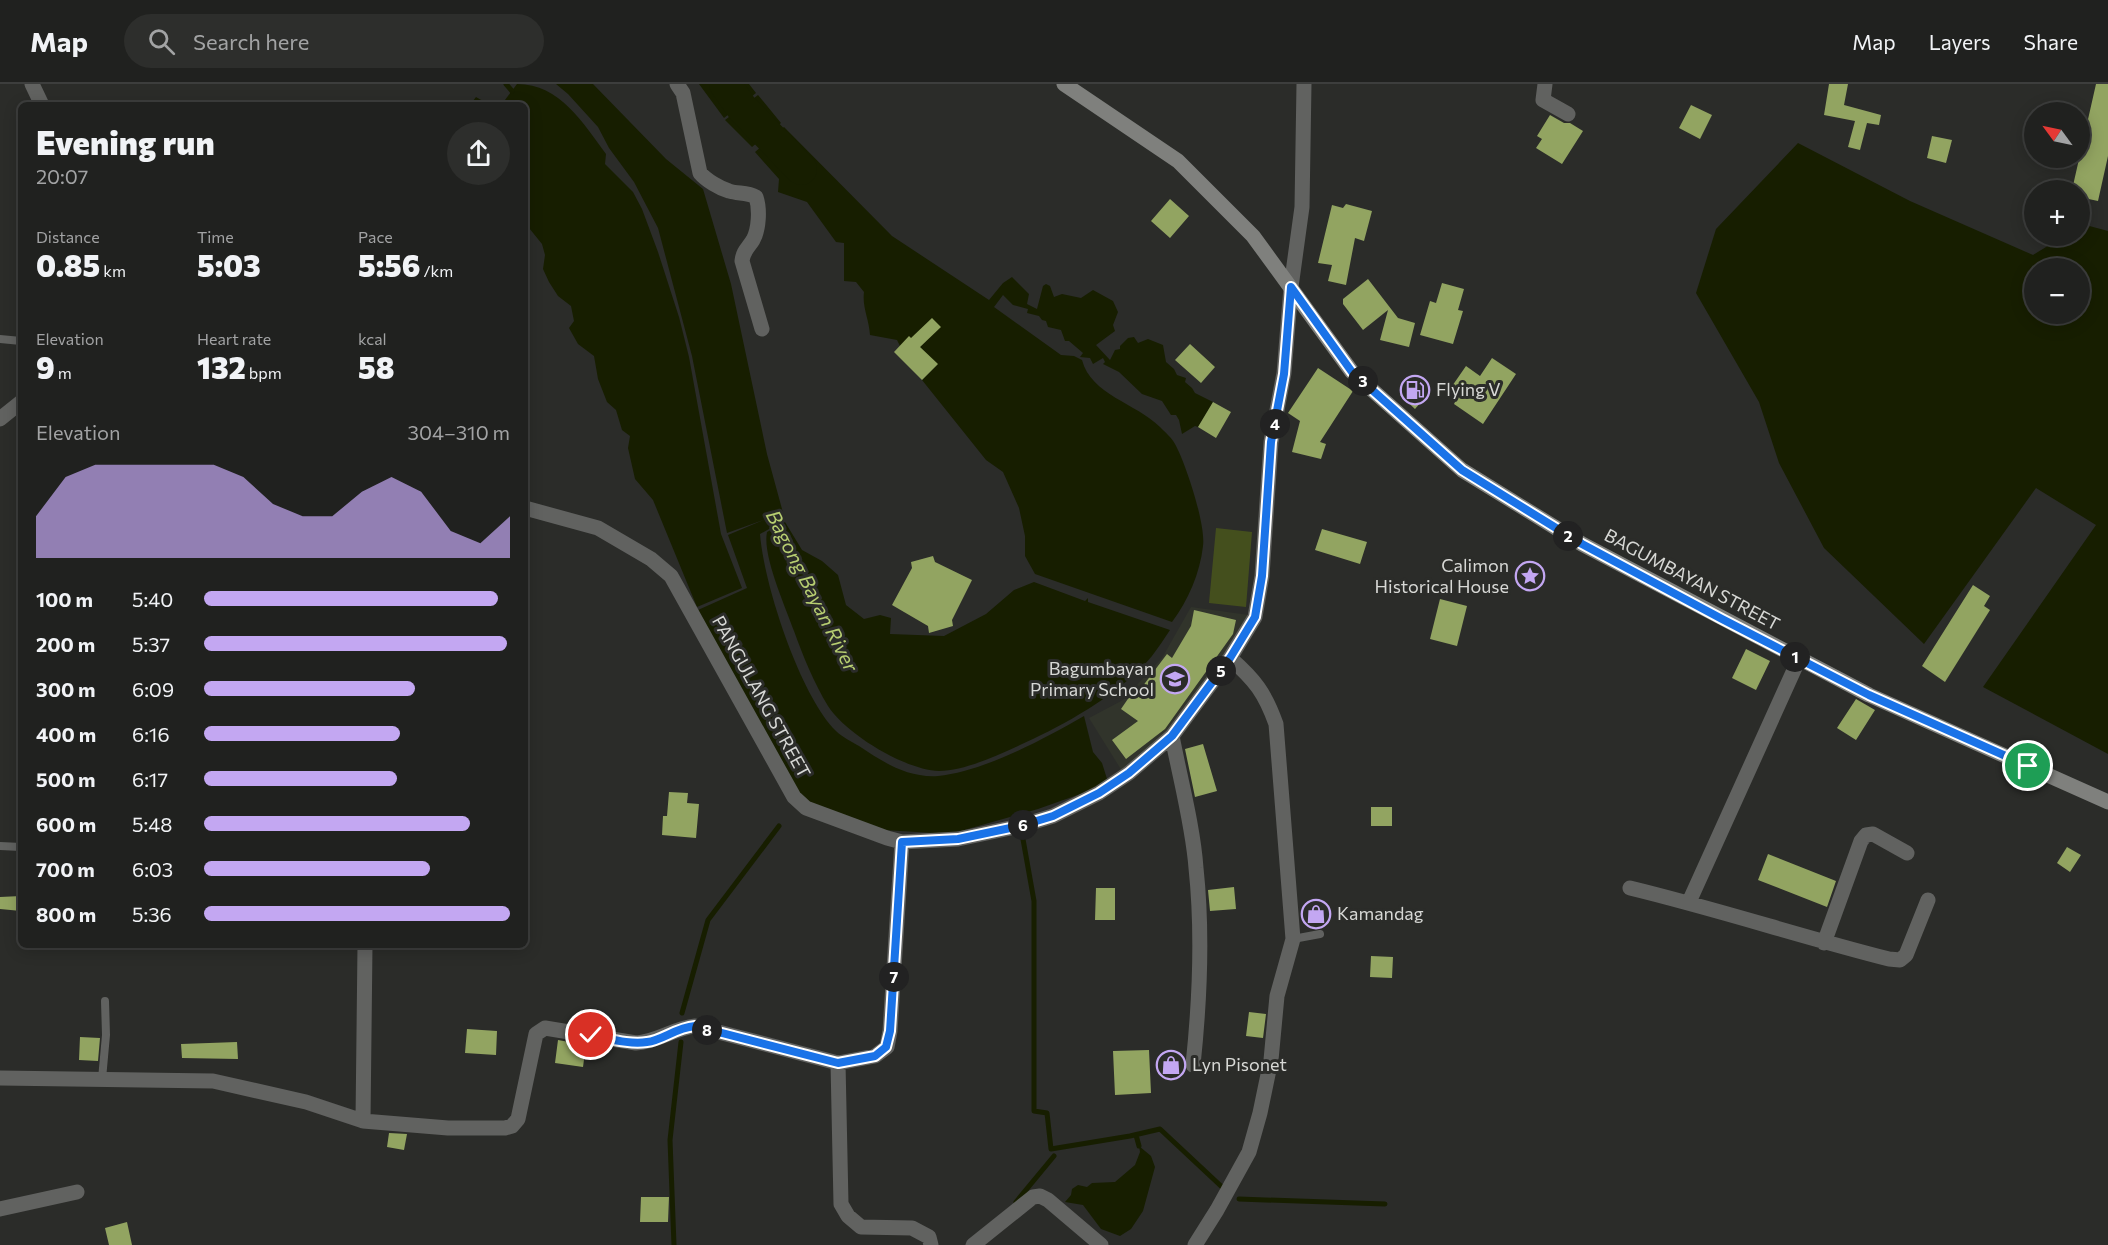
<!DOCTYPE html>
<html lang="en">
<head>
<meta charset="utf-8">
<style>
  :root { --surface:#20211f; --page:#2d2e2c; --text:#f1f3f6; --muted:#a2a3a4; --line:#3d3e3d; --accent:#c3a7f2 }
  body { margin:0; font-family:Commissioner,sans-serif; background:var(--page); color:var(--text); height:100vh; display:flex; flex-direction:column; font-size:22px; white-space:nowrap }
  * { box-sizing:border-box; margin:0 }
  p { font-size:20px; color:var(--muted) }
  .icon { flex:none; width:33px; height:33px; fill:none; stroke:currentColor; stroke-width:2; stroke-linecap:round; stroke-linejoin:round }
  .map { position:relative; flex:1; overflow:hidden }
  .details { position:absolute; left:18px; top:18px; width:510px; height:846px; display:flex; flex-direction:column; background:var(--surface); border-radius:9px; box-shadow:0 3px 15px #0003,0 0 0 2px var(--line) }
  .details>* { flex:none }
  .needle { width:39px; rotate:303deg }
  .buttons { position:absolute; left:2024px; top:18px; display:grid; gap:12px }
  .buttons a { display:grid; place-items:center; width:66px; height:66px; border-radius:50%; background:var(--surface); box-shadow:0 3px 15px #0003,0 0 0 2px var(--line); font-size:30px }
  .pin { position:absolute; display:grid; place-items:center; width:51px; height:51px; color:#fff; margin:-26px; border:3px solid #fff; border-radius:50%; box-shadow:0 2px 6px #0007 }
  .km { position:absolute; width:30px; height:30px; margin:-15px; border-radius:50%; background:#222; color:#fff; font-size:16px; line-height:30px; text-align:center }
  .round { display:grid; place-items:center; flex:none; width:63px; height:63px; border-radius:32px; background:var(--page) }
  .head { display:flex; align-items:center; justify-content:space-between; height:102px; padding:0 18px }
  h1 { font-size:33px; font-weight:800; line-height:45px }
  .figures { display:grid; grid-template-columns:repeat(3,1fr); gap:9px; height:102px; padding:6px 18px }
  .figures div { display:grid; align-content:center }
  .figures b { font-size:30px; font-weight:800 }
  .figures small { font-size:16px; font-weight:400 }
  .figures p { font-size:16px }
  .chart { height:168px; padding:12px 18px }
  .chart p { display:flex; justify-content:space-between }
  .chart svg { width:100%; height:108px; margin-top:6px; fill:var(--accent); opacity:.7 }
  ul { padding:0 18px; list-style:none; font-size:20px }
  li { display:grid; grid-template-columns:96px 72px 1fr; align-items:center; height:45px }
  li i { height:15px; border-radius:8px; background:var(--accent) }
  header { display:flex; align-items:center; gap:36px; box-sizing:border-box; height:84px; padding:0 30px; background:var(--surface); border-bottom:2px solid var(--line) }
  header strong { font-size:28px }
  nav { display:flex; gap:33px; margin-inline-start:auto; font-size:21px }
  .search { width:420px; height:54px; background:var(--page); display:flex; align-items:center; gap:15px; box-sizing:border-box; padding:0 21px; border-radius:33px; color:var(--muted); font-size:22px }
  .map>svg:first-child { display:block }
</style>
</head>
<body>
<header>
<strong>Map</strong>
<div class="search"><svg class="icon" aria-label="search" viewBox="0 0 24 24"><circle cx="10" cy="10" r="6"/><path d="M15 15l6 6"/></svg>Search here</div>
<nav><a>Map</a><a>Layers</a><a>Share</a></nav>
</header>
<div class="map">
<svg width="2108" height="1161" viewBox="0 0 2108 1161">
  <rect width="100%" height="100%" fill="#2b2c29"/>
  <path fill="#31342b" d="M1191,523l58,8 -1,7 -75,106 -51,43 -33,-53 34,-18 39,-42z"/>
  <path fill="#444f1d" d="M1216,444l36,4 -6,75 -37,-4z"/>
  <path fill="#171e00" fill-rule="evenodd" d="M517,0c43,0 66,39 89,70l-1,10 28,28 9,17 16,43 21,65 10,40 32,177 21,54 -45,19 -44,-107 -18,-21 -7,-31 2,-12 -8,-6 -6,-20 -9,-8 -9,-23 -4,-23 -16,-12 -9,-16 5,-7 -3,-15 -13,-10 -9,-14 -6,-13 2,-14 -3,-11 -17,-21v-118h-55l6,-8 12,7h14z
    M556,0h37l73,75 37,30 28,95 36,170 18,66 -25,14c4,51 40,161 76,197 6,6 16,11 23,15 24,16 48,32 79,30 47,-5 106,-37 146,-60l9,36 9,11 6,19 -22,10 -48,17 -88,25 -66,-4 -85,-30 -101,-190 49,-22 -19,-53 38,-16 -39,14 -35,-177 -34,-128 -24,-46 -25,-34 -11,-21 -30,-33z
    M699,0h50l7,9 -32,25z
    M758,11l23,28 -29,24 -27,-27z
    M784,43l108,109 97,64 14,-17 9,-6 17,17 -2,10 10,5 6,-23 3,-2 4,2 4,11 8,-3 19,4 12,-8 20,11 5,11 -5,13 2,6 -19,14 14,15 5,-10 5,-1v-3l8,-8 6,-1 4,6 10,-4 15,6 3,17 8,7 3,6 9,3 -1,4 7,6 3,5 18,9 -15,25 -3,-1 -13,8 -3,-14 -3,-5h-5l-9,-14 -20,-7 -23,-22 -16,-8 2,-2 -2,-4 -10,6 -3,-6 -10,-1 3,-4 -14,-12h-4l-4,-11 -13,-3 -2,-6 -4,-1 -3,-4 -12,-3 1,-4 -15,-4 -10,-10 -9,12 67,48 13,1 8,4c9,35 54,43 78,67 5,5 12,11 15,17 11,20 31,81 28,102 -3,27 -15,55 -31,76l-137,-48 -10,-18v-20l-6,-28 -16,-36 -17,-12 -64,-80 15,-15 -17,-18 6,-6 -15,-3 -11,8 -3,-6 -27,-5c-1,-16 -8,-28 -6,-43l-8,-10 -12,-1v-38l-8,-1 -29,-40 -29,-10 1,-13 -24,-27z
    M1798,59l112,58 123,54 31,-19h15v-10l3,-2 26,7v523l-125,-67 113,-162 -60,-37 -112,156 -100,-96 -45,-85 -20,-61 -63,-109 20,-64zM2079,184v46h-45v-46z
    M785,438l17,28 20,11 16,14 8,30 18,14 16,-4 11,3 -1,16 54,2 42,-22 28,-24 20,-8 51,19 3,-3v4l82,28c-6,9 -12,18 -18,26 -29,35 -79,64 -119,83 -26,12 -66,32 -94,32 -34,-1 -93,-37 -111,-65 -14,-23 -25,-50 -34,-75 -8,-23 -32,-76 -27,-99z
    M1139,1062l12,10 4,11 -12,44 -12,18 -11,7 -19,-7 -18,-24 -18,-3 6,-7 1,-6 6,-4 9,2 5,-4 23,-1 20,-17 5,-13z"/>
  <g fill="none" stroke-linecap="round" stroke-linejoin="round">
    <path stroke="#171e00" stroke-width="5" d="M506,0l6,7
      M1021,744l13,73v210l13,2 4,36 79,-13 30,-7 62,58
      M682,929l26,-93 71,-94
      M1136,1051l3,11
      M1239,1115l146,5
      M1016,1118l38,-46
      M674,1161l-4,-105 11,-98"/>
    <path stroke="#171e00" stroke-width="32" d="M725,0l17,24 59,61"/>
  </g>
  <path fill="#92a461" d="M1829,0h19l-4,21 37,10 -2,10 -12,-2 -7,27 -12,-3 7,-26 -31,-6z
    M2096,0h12v72l-10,45 -19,-4v-7h-7z
    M1691,21l21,10 -12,24 -21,-11z
    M1550,31l14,8h6l13,8 -21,33 -26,-16 6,-9 -5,-3z
    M1932,52l20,4 -6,23 -19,-5z
    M1170,115l19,17 -19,22 -19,-17z
    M1346,120l26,7 -8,30 -9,-3 -9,47 -18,-4 4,-16 -14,-2 14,-58 11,3z
    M1368,195l30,39 17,5 -6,24 -29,-7 8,-30 -25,20 -20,-26v-5z
    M1442,199l22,6 -6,21 5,1 -10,33 -33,-9 10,-34 6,2z
    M932,234l9,9 -21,20 18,17 -16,16 -28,-28 15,-16 2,2z
    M1190,260l25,23 -14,16 -26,-23z
    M1492,274l24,16 -33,50 -29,-20 3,-6 -9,-6 18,-26 14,10z
    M1318,284l35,23 -33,51 6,2 -5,15 -29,-7 8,-31 -12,-8z
    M1412,298l15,13 -12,14 -15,-14z
    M1213,318l18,10 -15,26 -18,-11z
    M1322,445l45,13 -7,22 -45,-14z
    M933,472l2,6 37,18 -20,40 1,6 -24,7 -1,-7 -36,-21 20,-37 -1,-6z
    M1973,501l17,11 -6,10 6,4 -45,72 -23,-16z
    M1440,515l27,7 -10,40 -27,-7z
    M1194,526l42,10 -3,14 -68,95 -39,30 -14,-19 26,-19 -17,-12 11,-16 4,2 31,-41 5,4 19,-32z
    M1746,565l24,12 -14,29 -24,-12z
    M1856,615l19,11 -19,30 -19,-12z
    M1203,660l14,47 -22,6 -10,-48z
    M669,708l19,1 -1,10 12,1 -3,34 -34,-3 1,-19h4z
    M1371,723h21v19h-21z
    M2067,763l14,8 -11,17 -13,-9z
    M1768,770l68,27 -9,26 -69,-27z
    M1234,803l2,22 -26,2 -2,-21z
    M1096,804h19v32h-20z
    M21,812v15l-21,-2v-12z
    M1371,872l22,1 -1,21 -22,-1z
    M1249,928l17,2 -3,24 -17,-2z
    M467,945l30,2 -1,24 -31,-2z
    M80,953l20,1 -2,23 -19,-1z
    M558,956l28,5 -3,22 -28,-4z
    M237,958l1,17 -56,-1 -1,-14z
    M1149,966l2,43 -36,2 -2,-44z
    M389,1049l18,1 -3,16 -17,-3z
    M641,1113h28l-1,25h-28z
    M127,1138l5,23h-23l-4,-17z"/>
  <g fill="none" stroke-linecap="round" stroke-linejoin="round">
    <path stroke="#616260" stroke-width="8" d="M0,255l21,2
      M0,762l21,1
      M1293,855l27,-5
      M102,995l4,-44 -1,-34"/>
    <path stroke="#616260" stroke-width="15" d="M32,0l10,21
      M677,0l6,9 17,80c6,7 19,15 29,18 9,3 18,1 27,6 4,12 3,32 -3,43 -5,8 -10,11 -11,21l20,68
      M1545,0l-2,16 25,14
      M0,335l21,-17
      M525,424l73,20 53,31 20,17 123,221 12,11 81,30 15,4 56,-3 62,-13 33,-10 46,-23 30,-20 43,-37 58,-78 25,-41 7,-41 9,-134 13,-69 7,-86 11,-80 2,-123
      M1172,652c8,42 21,90 24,132 7,66 4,131 -3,197
      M902,758l-12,189 -3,16 -12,9 -37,7 3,141 7,12 13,11 51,1 17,9 2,8
      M1630,804c87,21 172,49 259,71l11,1 6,-5 22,-55
      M1689,818l110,-243
      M1824,859l37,-102 5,-6 7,-1 34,19
      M0,994l213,3 93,21 57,19 85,7h57l7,-2 6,-7 18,-85 9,-6 91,15c21,-1 38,-15 59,-17l143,37
      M363,1037l2,-176
      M0,1125l77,-17
      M973,1161l60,-48 7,-1 8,4 53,45
      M1195,1161l22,-35 32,-58 11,-39 11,-53 6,-64 16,-57 -17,-215c-11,-31 -21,-44 -46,-66"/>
    <path stroke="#7f807d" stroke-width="15" d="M1064,0l114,77 75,75 99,136 110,98 120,74 287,151 239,107"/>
  </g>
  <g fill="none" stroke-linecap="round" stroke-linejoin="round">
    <g stroke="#fff" stroke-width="12">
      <path id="route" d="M591,951c17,3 38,10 56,7 16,-2 28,-14 48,-16l143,37 37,-7 11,-9 4,-16 12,-189 56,-3 62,-13 33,-10 46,-23 30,-20 43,-37 58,-78 25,-41 7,-41 9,-134 13,-68 7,-87 61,85 110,98 120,74 140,75 147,76 159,71"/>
    </g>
    <use href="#route" stroke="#1a73e8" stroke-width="8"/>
  </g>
  <defs>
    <g id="fuel-ring" transform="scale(1.5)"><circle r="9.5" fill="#2b2c29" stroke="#c3a7f2" stroke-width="1.5"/><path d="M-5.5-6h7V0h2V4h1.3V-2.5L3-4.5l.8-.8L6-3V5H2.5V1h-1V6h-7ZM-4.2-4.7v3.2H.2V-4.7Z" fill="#c3a7f2"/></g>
    <g id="sight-ring" transform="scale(1.5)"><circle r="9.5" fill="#2b2c29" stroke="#c3a7f2" stroke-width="1.5"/><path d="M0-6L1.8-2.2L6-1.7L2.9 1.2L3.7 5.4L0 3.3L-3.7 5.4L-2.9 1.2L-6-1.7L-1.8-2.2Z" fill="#c3a7f2"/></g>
    <g id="school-ring" transform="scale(1.5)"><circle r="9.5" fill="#2b2c29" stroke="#c3a7f2" stroke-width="1.5"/><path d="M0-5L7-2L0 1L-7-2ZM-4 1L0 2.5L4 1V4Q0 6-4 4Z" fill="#c3a7f2"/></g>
    <g id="shop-ring" transform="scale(1.5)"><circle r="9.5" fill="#2b2c29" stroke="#c3a7f2" stroke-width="1.5"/><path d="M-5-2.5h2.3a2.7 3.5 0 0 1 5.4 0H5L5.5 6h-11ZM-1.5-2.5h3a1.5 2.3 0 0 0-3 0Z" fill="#c3a7f2"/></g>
  </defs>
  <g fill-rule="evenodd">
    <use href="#fuel-ring" x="1415" y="306"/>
    <use href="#sight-ring" x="1530" y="492"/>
    <use href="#school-ring" x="1175" y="595"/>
    <use href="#shop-ring" x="1316" y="830"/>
    <use href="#shop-ring" x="1171" y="981"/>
  </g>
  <g text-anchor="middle" stroke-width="6" stroke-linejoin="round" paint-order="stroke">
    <g font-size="18" fill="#d7d8d5" stroke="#2b2c29" text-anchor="start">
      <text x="1436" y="312">Flying V</text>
      <text x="1509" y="488" text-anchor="end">Calimon<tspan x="1509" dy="21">Historical House</tspan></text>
      <text x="1154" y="591" text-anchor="end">Bagumbayan<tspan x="1154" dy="21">Primary School</tspan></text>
      <text x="1337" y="836">Kamandag</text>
      <text x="1192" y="987">Lyn Pisonet</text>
    </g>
    <g font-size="18" fill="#d7d8d5" stroke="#2b2c29">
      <text transform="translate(1692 496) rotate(28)" y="6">BAGUMBAYAN STREET</text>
      <text transform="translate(761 613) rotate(61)" y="6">PANGULANG STREET</text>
    </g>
    <g font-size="20" font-style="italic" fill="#b7ce71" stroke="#2b2c29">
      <text transform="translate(812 507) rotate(63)" y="7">Bagong Bayan River</text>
    </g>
  </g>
</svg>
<div class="buttons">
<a><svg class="needle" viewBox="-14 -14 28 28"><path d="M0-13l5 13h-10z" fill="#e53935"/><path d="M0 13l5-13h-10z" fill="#a2a3a4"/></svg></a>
<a>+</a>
<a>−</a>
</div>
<div class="pin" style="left:2028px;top:682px;background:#1e9e55"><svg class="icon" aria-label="arrive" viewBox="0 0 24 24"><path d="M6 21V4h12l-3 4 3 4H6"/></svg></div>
<div class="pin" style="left:591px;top:951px;background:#d93025"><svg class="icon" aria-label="check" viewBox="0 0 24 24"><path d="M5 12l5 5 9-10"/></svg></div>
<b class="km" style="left:1795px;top:573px">1</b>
<b class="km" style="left:1568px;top:452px">2</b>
<b class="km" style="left:1363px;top:297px">3</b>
<b class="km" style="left:1275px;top:340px">4</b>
<b class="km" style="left:1221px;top:587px">5</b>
<b class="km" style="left:1023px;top:741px">6</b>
<b class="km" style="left:894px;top:893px">7</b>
<b class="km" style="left:707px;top:946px">8</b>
<section class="details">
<div class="head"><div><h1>Evening run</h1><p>20:07</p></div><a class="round"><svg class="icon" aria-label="share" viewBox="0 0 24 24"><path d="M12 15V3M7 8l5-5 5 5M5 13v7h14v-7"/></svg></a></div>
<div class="figures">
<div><p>Distance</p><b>0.85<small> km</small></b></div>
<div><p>Time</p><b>5:03</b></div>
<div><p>Pace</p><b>5:56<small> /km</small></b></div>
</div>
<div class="figures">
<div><p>Elevation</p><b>9<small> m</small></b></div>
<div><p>Heart rate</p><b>132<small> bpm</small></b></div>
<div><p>kcal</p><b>58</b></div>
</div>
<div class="chart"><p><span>Elevation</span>304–310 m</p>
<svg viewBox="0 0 160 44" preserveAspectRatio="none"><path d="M0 44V27L10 11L20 6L30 6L40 6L50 6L60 6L70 11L80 22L90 27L100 27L110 17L120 11L130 17L140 33L150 38L160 27V44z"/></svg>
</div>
<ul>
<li><b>100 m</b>5:40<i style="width:96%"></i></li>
<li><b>200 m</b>5:37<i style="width:99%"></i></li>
<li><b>300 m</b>6:09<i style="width:69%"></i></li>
<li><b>400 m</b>6:16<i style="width:64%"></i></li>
<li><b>500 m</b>6:17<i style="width:63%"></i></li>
<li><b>600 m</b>5:48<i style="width:87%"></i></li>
<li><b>700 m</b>6:03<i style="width:74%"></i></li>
<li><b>800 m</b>5:36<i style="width:100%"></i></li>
</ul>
</section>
</div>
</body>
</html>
